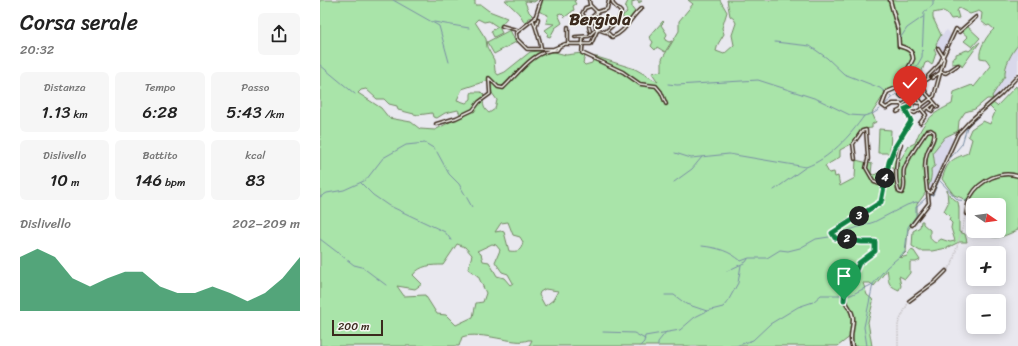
<!DOCTYPE html>
<html lang="it">
<head>
<meta charset="utf-8">
<style>
  :root { --surface:#fff; --page:#f6f6f6; --text:#222; --muted:#767676; --accent:#0b8043 }
  body { margin:0; font-family:Sriracha,sans-serif; background:var(--page); color:var(--text); height:100vh; display:flex; flex-direction:column; font-size:15px; white-space:nowrap }
  * { box-sizing:border-box; margin:0 }
  p { font-size:13px; color:var(--muted) }
  .icon { flex:none; width:22px; height:22px; fill:none; stroke:currentColor; stroke-width:2; stroke-linecap:round; stroke-linejoin:round }
  .map { position:relative; flex:1; overflow:hidden }
  .side { display:flex; flex-direction:column; background:var(--surface); width:320px }
  .side>* { flex:none }
  .needle { width:26px; rotate:103deg }
  .fabs { position:absolute; left:646px; top:198px; display:grid; gap:8px }
  .fabs a { display:grid; place-items:center; width:40px; height:40px; border-radius:6px; background:var(--surface); box-shadow:0 2px 10px #0003; font-size:20px }
  .scale { position:absolute; left:12px; bottom:10px; width:51px; box-sizing:border-box; padding-left:4px; border:2px solid #3b2a1e; border-top:0; font-size:11px; line-height:14px; white-space:nowrap; color:#3b2a1e; -webkit-text-stroke:3px #f6f6f2; paint-order:stroke }
  .pin { position:absolute; display:grid; place-items:center; width:34px; height:34px; color:#fff; margin:-41px -17px; border-radius:50% 50% 50% 0; rotate:-45deg; box-shadow:0 0 4px #0007 }
  .pin .icon { rotate:45deg }
  .km { position:absolute; width:20px; height:20px; margin:-10px; border-radius:50%; background:#222; color:#fff; font-size:11px; line-height:20px; text-align:center }
  .round { display:grid; place-items:center; flex:none; width:42px; height:42px; border-radius:6px; background:var(--page) }
  .overview { display:flex; align-items:center; justify-content:space-between; height:68px; padding:0 20px }
  h1 { font-size:22px; font-weight:600; line-height:30px }
  .metrics { display:grid; grid-template-columns:repeat(3,1fr); gap:6px; height:68px; padding:4px 20px }
  .metrics div { display:grid; align-content:center; border-radius:6px; background:var(--page); text-align:center }
  .metrics b { font-size:17px; font-weight:600 }
  .metrics small { font-size:11px; font-weight:400 }
  .metrics p { font-size:11px }
  .chart { height:112px; padding:8px 20px }
  .chart p { display:flex; justify-content:space-between }
  .chart svg { width:100%; height:72px; margin-top:4px; fill:var(--accent); opacity:.7 }
  main { display:flex; flex:1; min-height:0 }
  .map>svg:first-child { display:block }
</style>
</head>
<body>
<main>
<section class="side">
<div class="overview"><div><h1>Corsa serale</h1><p>20:32</p></div><a class="round"><svg class="icon" aria-label="share" viewBox="0 0 24 24"><path d="M12 15V3M7 8l5-5 5 5M5 13v7h14v-7"/></svg></a></div>
<div class="metrics">
<div><p>Distanza</p><b>1.13<small> km</small></b></div>
<div><p>Tempo</p><b>6:28</b></div>
<div><p>Passo</p><b>5:43<small> /km</small></b></div>
</div>
<div class="metrics">
<div><p>Dislivello</p><b>10<small> m</small></b></div>
<div><p>Battito</p><b>146<small> bpm</small></b></div>
<div><p>kcal</p><b>83</b></div>
</div>
<div class="chart"><p><span>Dislivello</span>202–209 m</p>
<svg viewBox="0 0 160 44" preserveAspectRatio="none"><path d="M0 44V11L10 6L20 11L30 24L40 29L50 24L60 20L70 20L80 29L90 33L100 33L110 29L120 33L130 38L140 33L150 24L160 11V44z"/></svg>
</div>
</section>
<div class="map">
<svg width="698" height="346" viewBox="0 0 698 346">
  <rect width="100%" height="100%" fill="#e9e8ef"/>
  <filter id="ink" filterUnits="userSpaceOnUse"><feTurbulence type="fractalNoise" baseFrequency=".025" numOctaves="2"/><feDisplacementMap in="SourceGraphic" scale="8" xChannelSelector="R" yChannelSelector="G"/><feConvolveMatrix kernelMatrix="1 2 1 2 8 2 1 2 1" color-interpolation-filters="sRGB"/></filter>
  <g filter="url(#ink)">
    <path fill="#d9d8eb" d="M627,30l5,5 -10,20 -6,-11 3,-7z
      M698,45v26l-25,28 -1,-2 13,-21v-6l8,-20z
      M631,135l2,5 -13,27 -8,24h-3l-2,-2 5,-12 -1,-7 4,-4 -2,-14 8,-12z"/>
    <path fill="#a9e4a9" stroke="#728764" fill-rule="evenodd" d="M0,0h155v5h6l8,6 18,7 -8,9 3,6 -8,4 -3,-6 7,-4 -9,-6 -5,1 -6,-3 -3,3 11,17 1,8 7,13 1,11 3,4 7,-3 25,-20 17,-2 19,5 16,-2 3,3 -2,7 2,2 7,-2 2,-6h3l38,12 23,13 -6,-9 10,-2v-12l17,-28v-10l14,-17 -5,-4h32l7,12 -5,16 2,6 -6,10 -2,7 8,3 10,-9 -2,-10 4,-12 -2,-4 -4,-3 -3,-16h291v45c-6,7 -14,21 -13,31l-13,20 1,3h-6l-12,10 -10,3 -6,9 -1,10 -13,6 -12,15 2,14 -4,3c2,12 -5,25 -14,35v13l-9,13 -2,22 -6,6 7,-2 4,-6 3,1 6,9 -4,2h-6v11l-5,6 -6,-3 2,10 -2,4c-14,-6 -9,-9 -12,-20l-13,16 -4,-3h-7l4,12 5,4 1,3 -5,20 4,24h-18l-3,-10 -13,10h-309l3,-6h-4c-12,6 -47,-10 -66,-3l-3,9h-139zM639,8l11,6 9,-3 3,2 -1,8 6,5 2,-1 5,4c-6,5 -16,20 -14,29l6,1 5,7 -17,21 -2,-2 -18,7 -2,12c-21,10 -29,17 -37,39l-6,3 -9,14 -6,-5 -4,11 5,4 -5,10 -7,-1v-5l-6,-1 -2,2 -4,-1 1,-10 -16,-4 -1,18 -15,8 -2,-10 -3,1 -1,-5 -5,1 -4,-7 15,-9v-7l13,-7 10,-14 9,-1v-4l4,-2 -4,-9 15,-23 10,-2 6,8 10,-9 3,-8h3l6,-16 3,-1 4,3 4,-12 -2,-3 3,-3 -1,-3 5,-9 -8,-17v-5l10,-2 4,2 4,6 8,-1 -2,-7zM166,81h4l2,12 5,7 -2,9 -6,4c-7,-5 -6,-11 -5,-18l-3,-3h-9l-1,2v5l-5,4 -9,-3 5,-11zM46,89l11,10h7l5,5 8,2 1,4 20,5 14,-2 1,4 4,1 8,-5 13,-3 3,6 -26,14 -15,-1 -9,-7 -22,-4 -8,-10 -23,-15 3,-3zM188,222l5,13 7,2 3,5c-2,9 -5,10 -14,9l-5,-19 -3,-1 -6,1 6,-9zM137,244l8,3 7,8 -4,14 10,7 8,17 -3,9 -7,1 -3,14 -17,8 -10,-10 -9,-1 -12,-19 -21,1 -7,-10 18,3 7,-5 -9,-9c7,-10 19,-10 30,-10zM172,244l4,1 4,5 -5,12 7,10 6,2 5,9 -3,2 -6,-7 -7,-2 -8,-14 -6,-1 -2,-7 -4,-3zM225,289l13,2 -5,9 -8,6 -6,-11 1,-3z
      M185,0h32l-3,2 -7,-1 -2,1 4,10 3,3 -1,3h-3l-1,4h-3c-4,-10 -12,-14 -19,-22z
      M222,0h34l-2,1 2,3 -3,2 1,4 -9,7 -4,-4 -3,1 4,9 -7,5 -5,9 -3,-1 1,-3 -3,-3 9,-6 -8,-1 2,-8 -10,-4z
      M307,0l15,1 -3,2 -2,-3 -5,2v6l4,5 -10,8 -4,-5 5,-4 -2,-5 3,-6z
      M343,21l1,1 -3,3 6,9 -2,6 4,2 3,-1 -7,11 -8,-5 -2,3 -4,-4 2,-4 -4,-5z
      M646,25l14,13 -8,9 -8,-6 4,-4 -7,-6z
      M190,30l6,12 -22,12 -7,-12z
      M660,42l-18,25 -2,-4 -8,1v-6l4,-1v-3l11,-4 2,1z
      M696,86l2,4v140c-12,5 -25,13 -34,1h15v-26h-26v4l-11,-11 -8,-3 -12,-16c6,-18 8,-19 26,-26l4,-14 -4,-3 3,-7 12,-8 7,3 5,-12 -6,-6 4,-3 4,3z
      M559,129l12,1 -1,23h-12z
      M627,190l3,6 8,6 1,6v24l6,2 2,8h-8l-12,6 -15,3h-12l-8,-5 1,-15 7,-4 1,-6h2v3l7,6c0,6 -1,10 6,13l5,-4 9,3 5,-1 -4,-13 1,-5 -3,-3 1,-3 -6,-6 4,-8z"/>
    <g fill="none" stroke-linecap="round" stroke-linejoin="round">
      <path stroke="#798ea4" stroke-width="1" d="M73,0l46,26 10,36
        M114,22l35,6
        M581,37l6,-9 16,-11
        M455,42l35,4 17,12 17,16 36,14 11,9
        M0,65l35,29
        M348,84l9,1 81,-5 59,19 33,16 14,1 10,-3 6,-4
        M679,94l19,-20
        M564,105l21,-18 17,-30 2,-45 9,-7v-5
        M117,152l12,22 10,10 13,23
        M355,153l16,5 38,-4 77,13c23,-8 44,-31 58,-51
        M620,181l18,19 12,1 3,5
        M354,182l18,-13 10,-12
        M41,183l12,12 16,11
        M454,190l32,-23
        M0,197l7,-4 17,-3 22,-10 17,-22 23,-13 19,-2 10,6
        M70,206l55,26 6,8
        M514,235l40,-13 33,-17 9,-3 3,1
        M0,239l34,26 8,2 24,18
        M382,246c17,2 27,5 39,15l8,-3h18l13,-8 8,1 12,-3 16,-9 13,-2
        M407,271l19,-9 2,-3
        M345,295h9l12,9 21,7 16,-4 5,-6 10,-18 3,-18
        M283,332l31,1 11,6
        M0,345l2,1
        M320,346l4,-4 1,-6 35,-6 15,-13 12,-6
        M338,346v-4l8,-10
        M416,346l17,-6 17,-16 28,-17 15,-5 8,-7h30l22,-11
        M547,346l-3,-19 9,-43 14,-17 18,-15 3,-25 8,-11v-9l11,-10 6,-2 13,-32 16,-19 5,-17 30,-28"/>
      <path stroke="#c6c2c5" stroke-width="1.5" stroke-dasharray="1.5 1" stroke-linecap="butt" d="M626,271l6,-6 14,-51
        M578,346v-22l11,-23"/>
      <g stroke="#3b2a1e" stroke-width="4.5">
        <path id="minor" d="M221,0l-6,18 -19,15 1,6 10,10h26l12,-5h26l6,-13 -2,-8 -5,-4
          M264,16l-2,-2 3,-6 6,-2
          M213,20c2,5 8,23 8,28
          M267,22l10,-10 10,-3 2,-9
          M182,26l15,4
          M216,26l2,-7
          M269,27l1,4
          M277,29l8,3 14,-12 2,-8 -8,-8 -1,-4
          M286,31l6,6c15,-5 19,-22 30,-29
          M255,37l14,-1 10,-10 -2,-14 -7,-7 -1,-5
          M263,37l-1,16 41,19 17,12 16,2 5,6 5,12
          M248,44v-17
          M618,48l5,8
          M612,78l9,-6 5,1 12,-8
          M593,92l9,11 -1,6
          M580,95l2,2 7,-2 11,-11
          M593,97l4,6h5
          M599,98l2,-3v-5l2,-2
          M588,101l5,-4
          M582,105l6,-4 1,2
          M602,105l12,-9 10,-37 -1,-2
          M592,106l-3,-3 3,-1
          M618,107l-12,-14 -4,-11 6,-3v-3l11,-11 17,-36 3,3 17,-15
          M609,108l3,3 2,-4
          M585,110l10,3 6,-4
          M605,110l9,-7
          M577,112l19,-10
          M600,123l6,-8 -5,-6
          M116,124l20,-6 17,-8 6,-8 11,-8 -1,-16 9,9 5,1c15,-14 31,-39 54,-38l2,-3
          M578,142l3,2c-5,13 -7,35 -2,48l3,1c5,-7 0,-16 2,-24 5,-13 15,-26 23,-38l4,-1 3,2c2,7 -5,14 -7,21 -4,12 -1,25 0,38l4,2 27,-59 12,-13 30,-26 18,-19
          M535,159l-2,-15 9,-13 4,-1 2,29 -2,9 8,14 6,2 4,-3
          M646,214c1,-6 2,-13 5,-18 9,-16 30,-26 47,-20
          M592,225l17,-22 -1,-9
          M589,301l27,-20 10,-10"/>
      </g>
      <g stroke="#3b2a1e" stroke-width="5">
        <path id="tertiary" d="M532,346c-3,-10 1,-16 1,-27 0,-9 -6,-13 -9,-20l2,-12 -1,-8 2,-3 8,-4 4,-9 16,-12v-9h-13l-27,-4 -3,-5 49,-31 8,-40 6,-15 16,-26 -10,-17h-8l-7,4 -4,-3 5,-13 12,-5 14,-28c0,-9 -7,-11 -14,-13l-1,-16 -8,-30"/>
      </g>
      <use href="#minor" stroke="#f6f6f2" stroke-width="1.5"/>
      <use href="#tertiary" stroke="#f6f6f2" stroke-width="2"/>
    </g>
  </g>
  <g fill="none" stroke-linecap="round" stroke-linejoin="round" filter="url(#ink)">
    <g stroke="#fff" stroke-width="8">
      <path id="route" d="M524,300l2,-23 9,-5 4,-9 16,-12v-9h-13l-27,-4 -3,-5 49,-31 8,-40 6,-15 16,-26 -6,-12 5,-2"/>
    </g>
    <use href="#route" stroke="#0b8043" stroke-width="5"/>
  </g>
  <g text-anchor="middle" stroke-width="3" stroke-linejoin="round" paint-order="stroke">
    <g font-size="17" font-weight="bold" fill="#3b2a1e" stroke="#f6f6f2">
      <text x="280" y="25">Bergiola</text>
    </g>
  </g>
</svg>
<div class="fabs">
<a><svg class="needle" viewBox="-14 -14 28 28"><path d="M0-13l5 13h-10z" fill="#e53935"/><path d="M0 13l5-13h-10z" fill="#767676"/></svg></a>
<a>+</a>
<a>−</a>
</div>
<div class="scale">200 m</div>
<div class="pin" style="left:524px;top:300px;background:#1e9e55"><svg class="icon" aria-label="arrive" viewBox="0 0 24 24"><path d="M6 21V4h12l-3 4 3 4H6"/></svg></div>
<div class="pin" style="left:590px;top:107px;background:#d93025"><svg class="icon" aria-label="check" viewBox="0 0 24 24"><path d="M5 12l5 5 9-10"/></svg></div>
<b class="km" style="left:527px;top:239px">2</b>
<b class="km" style="left:539px;top:216px">3</b>
<b class="km" style="left:565px;top:178px">4</b>
</div>
</main>
</body>
</html>
